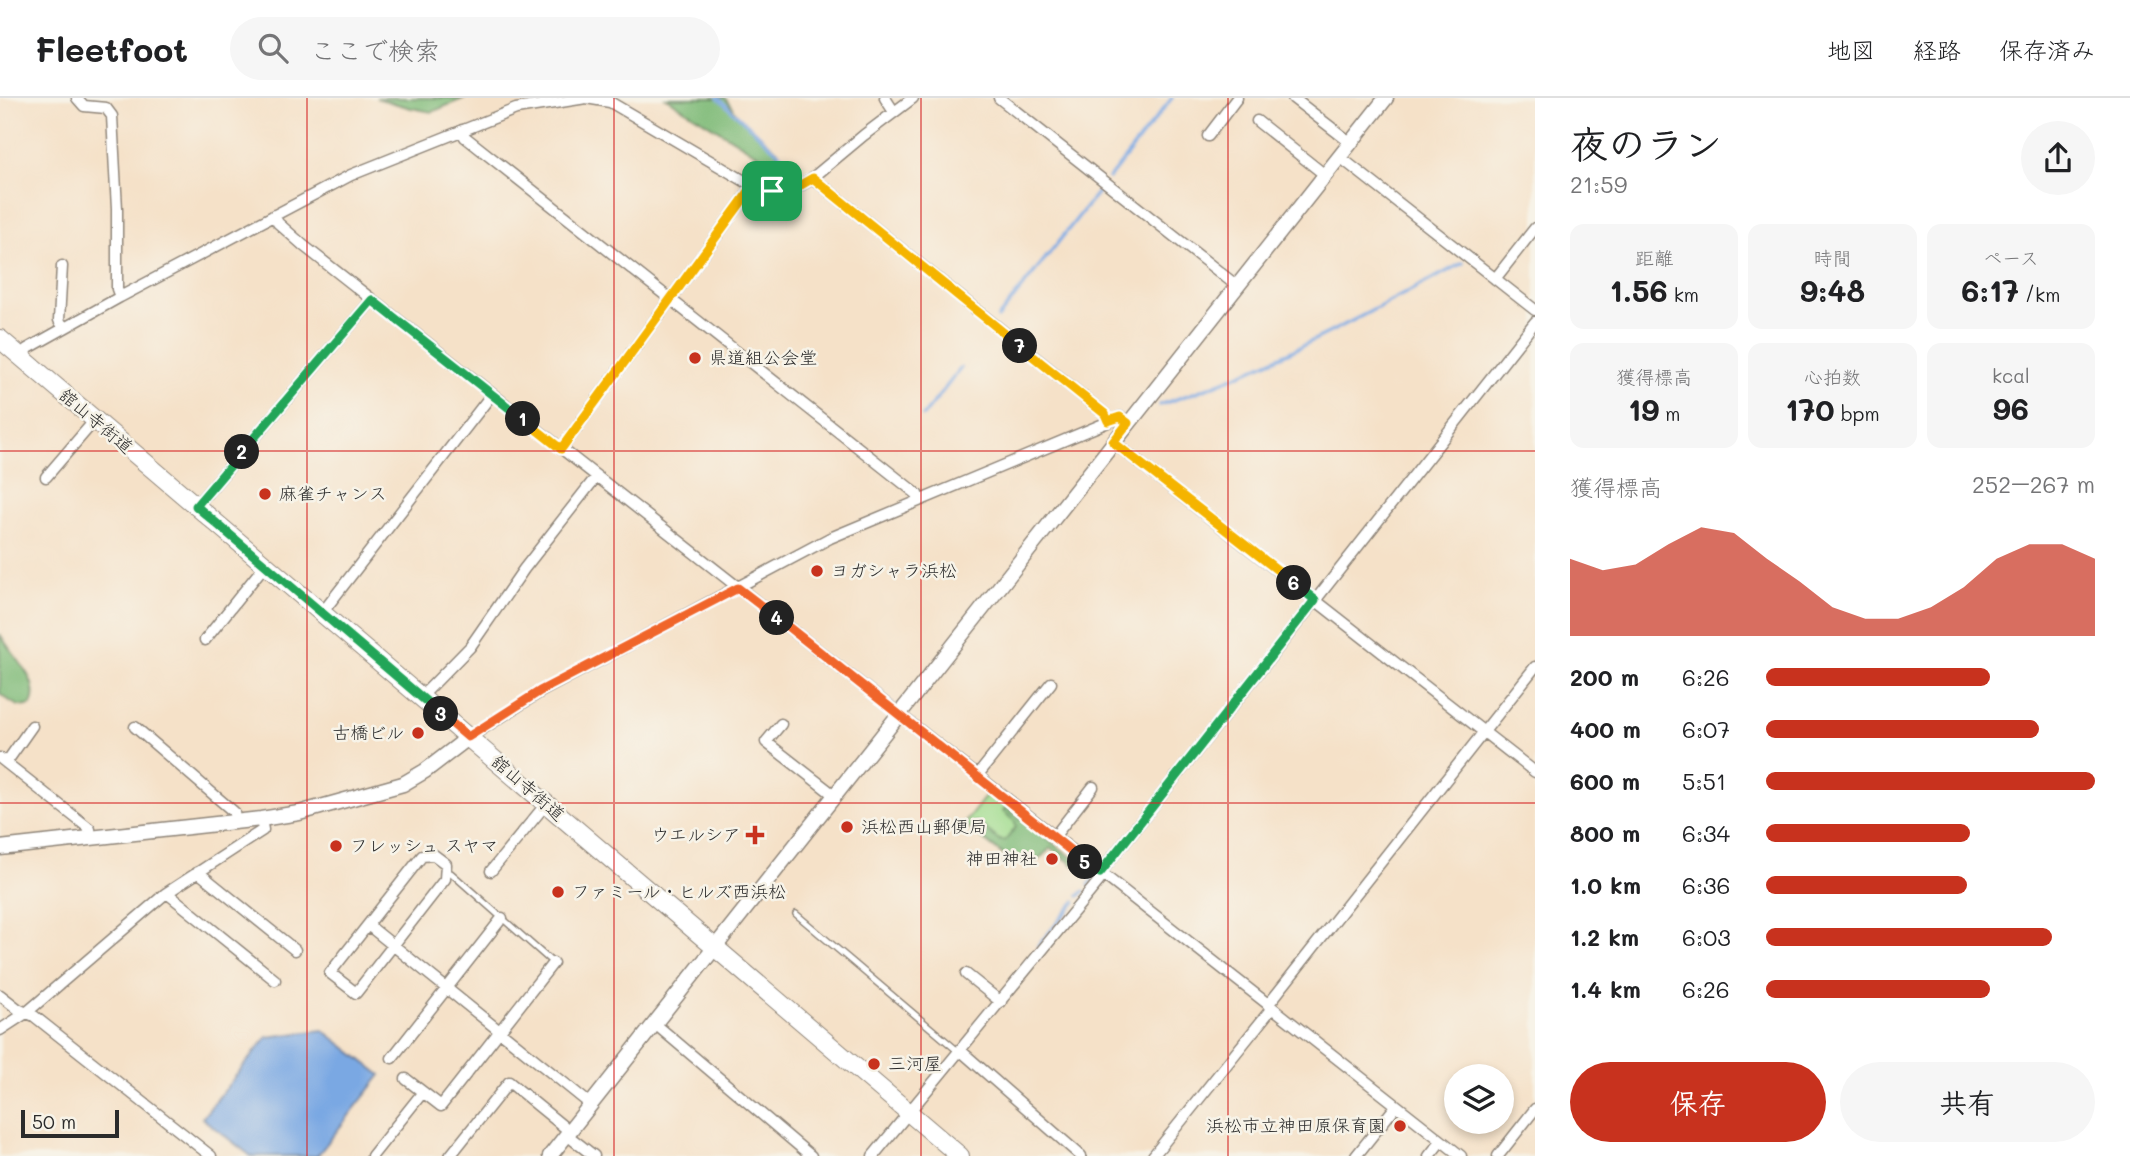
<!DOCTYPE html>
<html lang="ja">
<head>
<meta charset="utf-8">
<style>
  :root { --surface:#fff; --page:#f6f6f6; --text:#202124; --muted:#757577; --line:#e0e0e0; --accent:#c8321e }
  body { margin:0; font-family:Mali,"Klee One",sans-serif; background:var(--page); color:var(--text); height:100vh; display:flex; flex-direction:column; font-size:26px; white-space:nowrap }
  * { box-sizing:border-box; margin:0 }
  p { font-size:23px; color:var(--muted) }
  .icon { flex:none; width:38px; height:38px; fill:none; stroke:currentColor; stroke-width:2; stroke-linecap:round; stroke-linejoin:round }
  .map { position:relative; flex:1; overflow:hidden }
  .drawer { display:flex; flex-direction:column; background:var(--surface); width:595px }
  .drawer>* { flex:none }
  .tools { position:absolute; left:1444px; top:966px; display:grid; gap:14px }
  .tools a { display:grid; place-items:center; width:70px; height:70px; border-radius:50%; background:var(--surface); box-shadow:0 4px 10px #0003; font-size:35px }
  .scale { position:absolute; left:21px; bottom:18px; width:98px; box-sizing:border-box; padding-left:7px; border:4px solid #2b2b2b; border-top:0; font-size:19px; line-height:24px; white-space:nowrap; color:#2b2b2b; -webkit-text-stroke:5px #f7f3e8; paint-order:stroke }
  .pin { position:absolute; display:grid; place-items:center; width:60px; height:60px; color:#fff; margin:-30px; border-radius:14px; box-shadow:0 4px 10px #0006 }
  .km { position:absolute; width:35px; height:35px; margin:-18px; border-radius:50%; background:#222; color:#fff; font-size:19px; line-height:35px; text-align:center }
  .round { display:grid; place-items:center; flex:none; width:74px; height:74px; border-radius:37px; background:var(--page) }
  .headline { display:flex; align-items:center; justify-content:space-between; height:119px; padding:0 35px }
  h1 { font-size:38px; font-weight:700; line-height:52px }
  .figures { display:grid; grid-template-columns:repeat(3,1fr); gap:10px; height:119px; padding:7px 35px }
  .figures div { display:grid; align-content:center; border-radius:14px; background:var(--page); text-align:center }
  .figures b { font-size:30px; font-weight:700 }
  .figures small { font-size:19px; font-weight:400 }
  .figures p { font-size:19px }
  .chart { height:196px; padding:14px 35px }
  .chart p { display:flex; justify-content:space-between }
  .chart svg { width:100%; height:126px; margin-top:7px; fill:var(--accent); opacity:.7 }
  .action { display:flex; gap:14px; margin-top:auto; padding:14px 35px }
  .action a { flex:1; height:80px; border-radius:42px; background:var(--accent); color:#fff; font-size:28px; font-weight:700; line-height:80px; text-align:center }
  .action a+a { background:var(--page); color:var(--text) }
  ul { padding:0 35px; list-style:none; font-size:23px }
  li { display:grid; grid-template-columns:112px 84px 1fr; align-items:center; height:52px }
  li i { height:18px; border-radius:9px; background:var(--accent) }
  header { display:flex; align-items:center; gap:42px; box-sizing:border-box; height:98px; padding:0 35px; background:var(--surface); border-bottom:2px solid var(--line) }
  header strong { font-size:33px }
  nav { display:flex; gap:38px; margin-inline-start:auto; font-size:24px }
  .search { width:490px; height:63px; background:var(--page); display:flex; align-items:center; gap:18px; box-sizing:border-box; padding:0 24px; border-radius:38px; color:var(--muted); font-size:26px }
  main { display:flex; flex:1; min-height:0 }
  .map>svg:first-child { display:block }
</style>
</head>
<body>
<header>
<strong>Fleetfoot</strong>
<div class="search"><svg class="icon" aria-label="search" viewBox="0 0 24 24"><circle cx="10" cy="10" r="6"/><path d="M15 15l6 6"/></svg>ここで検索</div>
<nav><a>地図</a><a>経路</a><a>保存済み</a></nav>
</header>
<main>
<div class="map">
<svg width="1535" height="1058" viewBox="0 0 1535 1058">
  <rect width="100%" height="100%" fill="#f7f3e8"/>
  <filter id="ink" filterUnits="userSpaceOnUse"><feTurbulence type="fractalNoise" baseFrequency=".0143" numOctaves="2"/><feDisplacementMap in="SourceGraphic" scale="14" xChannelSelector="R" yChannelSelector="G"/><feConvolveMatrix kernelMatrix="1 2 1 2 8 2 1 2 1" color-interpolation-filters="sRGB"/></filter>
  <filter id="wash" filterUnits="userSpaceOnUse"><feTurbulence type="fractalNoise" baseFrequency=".00686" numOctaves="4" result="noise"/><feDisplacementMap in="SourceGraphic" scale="28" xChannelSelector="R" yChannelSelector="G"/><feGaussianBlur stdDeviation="1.57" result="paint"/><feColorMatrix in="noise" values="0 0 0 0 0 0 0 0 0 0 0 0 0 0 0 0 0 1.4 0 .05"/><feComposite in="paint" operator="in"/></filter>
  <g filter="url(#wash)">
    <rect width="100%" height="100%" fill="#f5e1c8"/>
    <path fill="#a2dd90" stroke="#66845e" stroke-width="2" d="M989,694l42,33 -26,31 -41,-32z"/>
    <path fill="#81bc7a" stroke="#567452" stroke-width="2" d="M376,0h89l-33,14 -21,-4z
      M666,0h59l14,19 39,34 -1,7 -6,2 -6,-1z
      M0,536c11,21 43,47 31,71 -13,5 -20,-4 -31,-11z
      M1006,709l72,55 1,4h-4l-24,-18 -19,17 -27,-9 -34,-26v-7l6,-1 22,18 6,1 11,-14 -1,-5 -12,-11z"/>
    <path fill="#7aa8e3" stroke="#526a87" stroke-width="2" d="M323,932l58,45 -64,81h-66l-49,-38 65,-81z"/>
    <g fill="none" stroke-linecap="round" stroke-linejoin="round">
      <path stroke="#7aa8e3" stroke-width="3.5" d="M718,0l75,68
        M1109,80l63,-80
        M998,220l104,-131
        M1159,307c107,-35 204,-90 304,-142
        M923,318l38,-48
        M1089,787l4,-6
        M1079,798l5,-5
        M1038,848l37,-44"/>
    </g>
  </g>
  <g filter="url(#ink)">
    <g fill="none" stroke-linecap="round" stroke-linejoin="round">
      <g stroke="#90867a" stroke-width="8">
        <path id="service" d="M445,775h6l102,90
          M796,816l163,138"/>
      </g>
      <g stroke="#90867a" stroke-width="13">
        <path id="minor" d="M77,0l7,8 22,2 6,8 5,93v80l3,8
          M885,0l9,14
          M999,0l238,188
          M1293,0l58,45
          M1257,23l68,54
          M462,32l3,7 452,357 2,5
          M1208,38l29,-38
          M1340,59l195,153
          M813,80l292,236 3,7
          M274,117l4,8 26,23 1157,910
          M62,168l-3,54 5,8
          M1495,181l40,-51
          M21,258l6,-7 93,-52 231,-122 165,-66 70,-11 24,4 143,84c20,8 39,6 57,-6l54,-45 49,-37
          M1113,344l422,330
          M561,351l192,-263
          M46,379l49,-57
          M196,408l176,-206
          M322,515l170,-219
          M205,542l60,-75
          M421,599l49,-50 54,-78 72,-92
          M781,626l-15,18 68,53
          M135,629l99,85 1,10
          M468,640l72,-46 290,-154 290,-121 8,6
          M0,660l90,71 1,9
          M6,665l26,-37
          M977,678l74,-93
          M1054,739l39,-50
          M434,757l12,9 -1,15 -89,114 -26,-20 92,-117z
          M491,773l55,-67
          M198,774l97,78
          M1100,775l435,-551
          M167,795l108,87
          M368,827l222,179
          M966,876l35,28
          M0,897l18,14 16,7 177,140
          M1268,907l267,-338
          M654,925l157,133
          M0,932l26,-17 139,-119 98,-64 -2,-11
          M961,953l120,105
          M392,960l110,-140
          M406,981l35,27 112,-143
          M567,1037l27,21
          M372,1058l51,-64
          M450,1058l59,-74 60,49
          M873,1058l230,-280
          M1153,1058l119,-148
          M1356,1058l40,-50
          M1429,1058l12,-15
          M1498,1058l37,-47"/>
      </g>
      <g stroke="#90867a" stroke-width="17">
        <path id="tertiary" d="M0,750l261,-29 38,-6 104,-29 22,-13 43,-33
          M550,1058l836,-1058"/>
      </g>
      <g stroke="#90867a" stroke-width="20">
        <path id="primary" d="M0,241l960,817"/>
      </g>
      <use href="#service" stroke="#fff" stroke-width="5"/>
      <use href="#minor" stroke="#fff" stroke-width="10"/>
      <use href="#tertiary" stroke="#fff" stroke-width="14"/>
      <use href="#primary" stroke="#fff" stroke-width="18"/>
    </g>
  </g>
  <g fill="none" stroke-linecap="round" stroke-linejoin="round" filter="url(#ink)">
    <g stroke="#fff" stroke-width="14">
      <path id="split-1" d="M523,321l38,30 192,-263 19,5"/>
    </g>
    <g stroke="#fff" stroke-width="14">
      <path id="split-2" d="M242,354l130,-152 151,119"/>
    </g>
    <g stroke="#fff" stroke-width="14">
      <path id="split-3" d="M242,354l-46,54 245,208"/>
    </g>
    <g stroke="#fff" stroke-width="14">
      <path id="split-4" d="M441,616l27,23 72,-46 198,-103 39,30"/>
    </g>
    <g stroke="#fff" stroke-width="14">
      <path id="split-5" d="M777,520l308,244"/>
    </g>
    <g stroke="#fff" stroke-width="14">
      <path id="split-6" d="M1085,764l15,11 215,-273 -21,-17"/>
    </g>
    <g stroke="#fff" stroke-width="14">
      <path id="split-7" d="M1020,248l85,68 3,7 12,-4 8,6 -15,19 181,141"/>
    </g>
    <g stroke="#fff" stroke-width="14">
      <path id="split-8" d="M772,93l20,-1 21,-12 207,168"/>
    </g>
    <use href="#split-1" stroke="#f5b400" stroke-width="9"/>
    <use href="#split-2" stroke="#22a559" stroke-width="9"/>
    <use href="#split-3" stroke="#22a559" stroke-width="9"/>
    <use href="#split-4" stroke="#f0652b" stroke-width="9"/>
    <use href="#split-5" stroke="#f0652b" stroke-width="9"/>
    <use href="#split-6" stroke="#22a559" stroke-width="9"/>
    <use href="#split-7" stroke="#f5b400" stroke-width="9"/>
    <use href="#split-8" stroke="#f5b400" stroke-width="9"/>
  </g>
  <path fill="none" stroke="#d62828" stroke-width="2" stroke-opacity="0.55" d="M307,0v1058M614,0v1058M921,0v1058M1228,0v1058M0,353h1535M0,705h1535"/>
  <g fill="#c8321e" stroke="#f7f3e8" stroke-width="2.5">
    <circle cx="695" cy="260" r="7"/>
    <circle cx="265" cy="396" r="7"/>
    <circle cx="817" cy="473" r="7"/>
    <circle cx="418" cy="635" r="7"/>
    <circle cx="847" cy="729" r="7"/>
    <path d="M751.5 726.5h7v7h7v7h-7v7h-7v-7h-7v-7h7z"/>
    <circle cx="336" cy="748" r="7"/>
    <circle cx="1052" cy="761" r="7"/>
    <circle cx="558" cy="794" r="7"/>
    <circle cx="874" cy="966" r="7"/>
    <circle cx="1400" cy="1028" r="7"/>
  </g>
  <g text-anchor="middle" stroke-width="5" stroke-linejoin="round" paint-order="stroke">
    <g font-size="18" fill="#2b2b2b" stroke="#f7f3e8" text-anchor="start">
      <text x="709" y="266">県道組公会堂</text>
      <text x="279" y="402">麻雀チャンス</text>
      <text x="831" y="479">ヨガシャラ浜松</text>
      <text x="404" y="641" text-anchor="end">古橋ビル</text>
      <text x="861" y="735">浜松西山郵便局</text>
      <text x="741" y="743" text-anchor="end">ウエルシア</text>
      <text x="350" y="754">フレッシュ スヤマ</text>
      <text x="1038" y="767" text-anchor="end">神田神社</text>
      <text x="572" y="800">ファミール・ヒルズ西浜松</text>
      <text x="888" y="972">三河屋</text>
      <text x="1386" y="1034" text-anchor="end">浜松市立神田原保育園</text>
    </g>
    <g font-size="18" fill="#2b2b2b" stroke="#f7f3e8">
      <text transform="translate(96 323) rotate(40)" y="6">舘山寺街道</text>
      <text transform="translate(528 690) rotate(41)" y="6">舘山寺街道</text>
    </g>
  </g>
</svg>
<div class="tools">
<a><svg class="icon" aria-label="layers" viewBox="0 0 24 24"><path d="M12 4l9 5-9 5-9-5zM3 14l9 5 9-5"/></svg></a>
</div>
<div class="scale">50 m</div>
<div class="pin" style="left:772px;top:93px;background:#1e9e55"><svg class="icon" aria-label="arrive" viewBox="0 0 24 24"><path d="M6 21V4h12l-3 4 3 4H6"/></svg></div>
<b class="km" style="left:523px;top:321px">1</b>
<b class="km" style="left:242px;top:354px">2</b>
<b class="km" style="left:441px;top:616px">3</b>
<b class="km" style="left:777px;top:520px">4</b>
<b class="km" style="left:1085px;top:764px">5</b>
<b class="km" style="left:1294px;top:485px">6</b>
<b class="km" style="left:1020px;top:248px">7</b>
</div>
<section class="drawer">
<div class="headline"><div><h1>夜のラン</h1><p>21:59</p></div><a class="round"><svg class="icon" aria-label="share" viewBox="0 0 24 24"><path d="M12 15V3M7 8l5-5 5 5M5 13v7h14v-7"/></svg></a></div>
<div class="figures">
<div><p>距離</p><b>1.56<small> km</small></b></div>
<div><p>時間</p><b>9:48</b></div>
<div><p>ペース</p><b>6:17<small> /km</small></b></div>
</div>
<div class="figures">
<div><p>獲得標高</p><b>19<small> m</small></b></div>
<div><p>心拍数</p><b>170<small> bpm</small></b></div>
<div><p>kcal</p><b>96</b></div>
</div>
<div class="chart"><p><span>獲得標高</span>252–267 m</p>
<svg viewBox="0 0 160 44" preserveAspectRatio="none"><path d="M0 44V17L10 21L20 19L30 12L40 6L50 8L60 17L70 25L80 34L90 38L100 38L110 34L120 27L130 17L140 12L150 12L160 17V44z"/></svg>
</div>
<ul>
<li><b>200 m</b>6:26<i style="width:68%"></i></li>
<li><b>400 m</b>6:07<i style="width:83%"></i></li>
<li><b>600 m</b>5:51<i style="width:100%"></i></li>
<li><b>800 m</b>6:34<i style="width:62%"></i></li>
<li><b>1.0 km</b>6:36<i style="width:61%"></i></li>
<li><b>1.2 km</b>6:03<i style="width:87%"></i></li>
<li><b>1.4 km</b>6:26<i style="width:68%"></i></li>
</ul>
<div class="action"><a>保存</a><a>共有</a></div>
</section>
</main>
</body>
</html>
